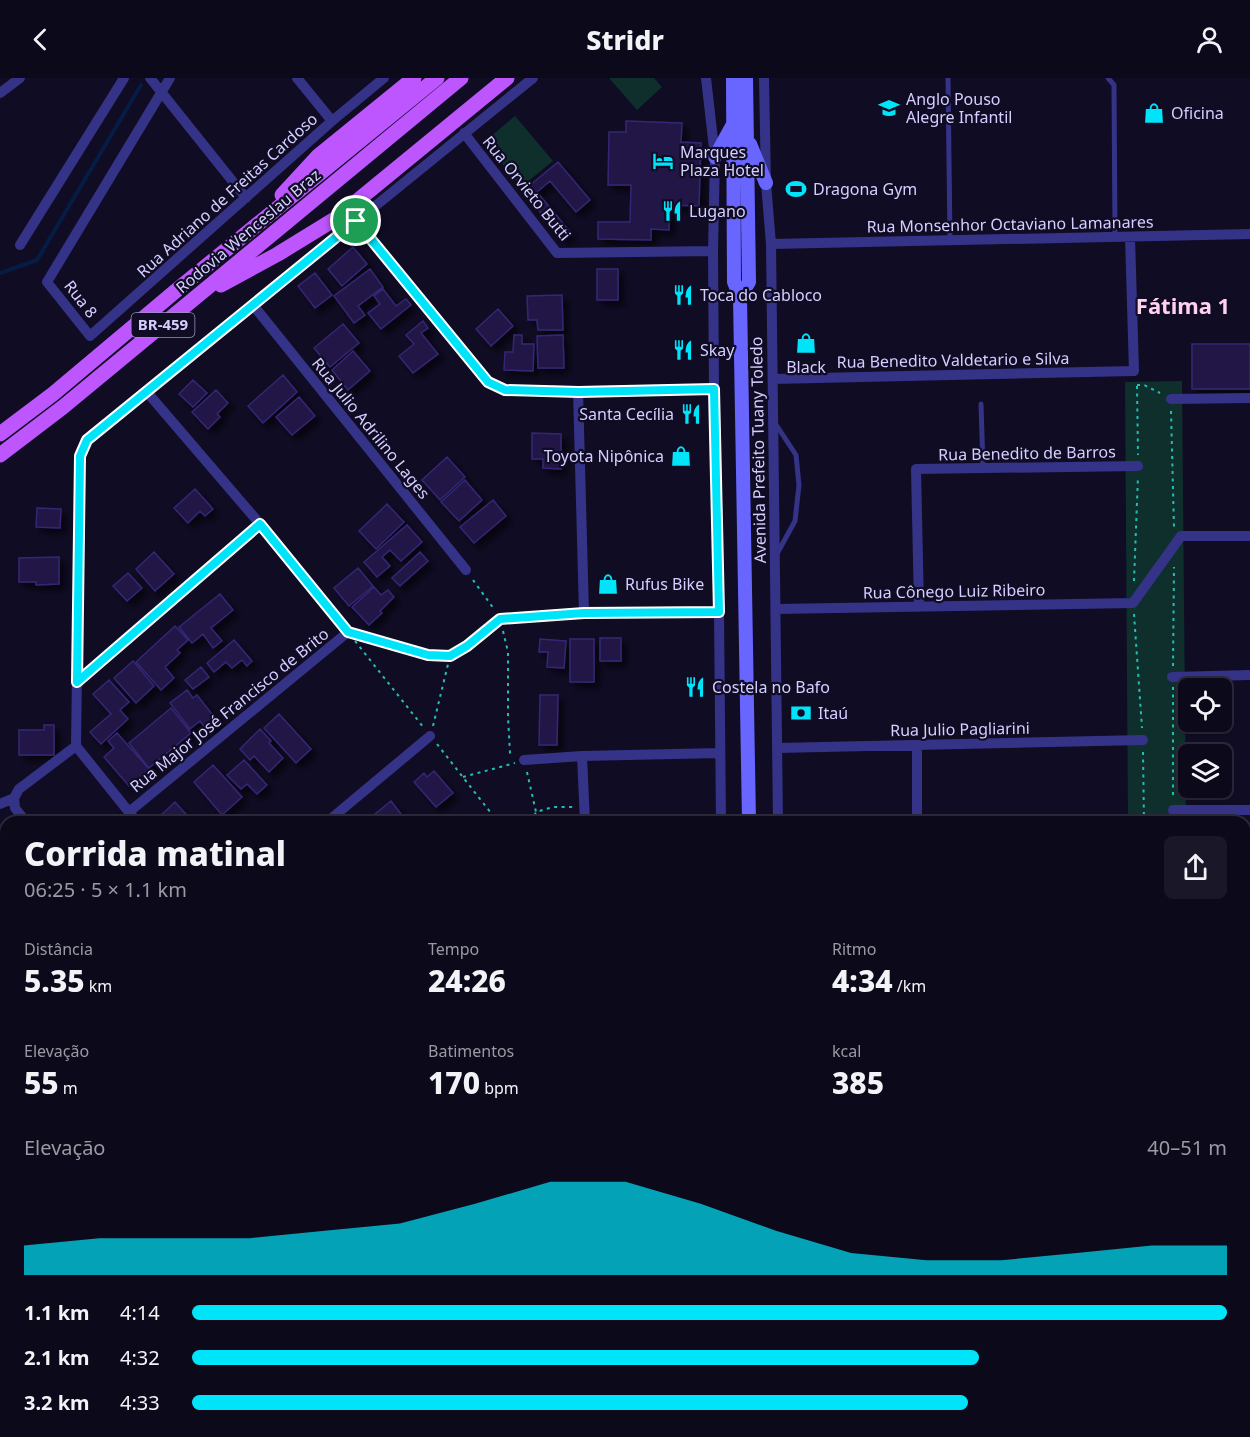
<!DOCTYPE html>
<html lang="pt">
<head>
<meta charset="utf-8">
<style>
  :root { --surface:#0c091b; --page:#1a1728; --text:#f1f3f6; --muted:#9a9aa3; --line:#2c2a3a; --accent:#00e4fa }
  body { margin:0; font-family:"Noto Sans",sans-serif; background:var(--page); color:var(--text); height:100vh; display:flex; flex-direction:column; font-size:22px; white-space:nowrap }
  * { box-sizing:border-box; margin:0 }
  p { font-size:20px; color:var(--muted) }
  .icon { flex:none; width:33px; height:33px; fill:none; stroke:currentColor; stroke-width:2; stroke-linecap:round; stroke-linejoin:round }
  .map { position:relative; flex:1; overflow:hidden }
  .side { position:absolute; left:0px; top:738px; width:1251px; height:621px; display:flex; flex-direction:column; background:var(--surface); border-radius:18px 18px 0 0; box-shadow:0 2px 4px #0004,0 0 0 2px var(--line) }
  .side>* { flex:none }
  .controls { position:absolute; left:1178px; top:600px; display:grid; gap:12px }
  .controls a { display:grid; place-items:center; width:54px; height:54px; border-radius:9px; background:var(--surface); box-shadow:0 2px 4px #0004,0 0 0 2px var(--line); font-size:30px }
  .pin { position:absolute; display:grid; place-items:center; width:51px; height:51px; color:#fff; margin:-26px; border:3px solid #fff; border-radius:50%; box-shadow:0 2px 6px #0007 }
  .round { display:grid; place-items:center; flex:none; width:63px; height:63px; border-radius:9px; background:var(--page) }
  .summary { display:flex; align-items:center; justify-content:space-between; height:102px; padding:0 24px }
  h1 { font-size:33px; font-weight:800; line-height:45px }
  .stats { display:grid; grid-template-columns:repeat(3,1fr); gap:9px; height:102px; padding:6px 24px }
  .stats div { display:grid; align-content:center }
  .stats b { font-size:30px; font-weight:800 }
  .stats small { font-size:16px; font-weight:400 }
  .stats p { font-size:16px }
  .chart { height:168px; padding:12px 24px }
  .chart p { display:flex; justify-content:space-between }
  .chart svg { width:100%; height:108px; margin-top:6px; fill:var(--accent); opacity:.7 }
  ul { padding:0 24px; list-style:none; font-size:20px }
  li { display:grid; grid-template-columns:96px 72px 1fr; align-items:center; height:45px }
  li i { height:15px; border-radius:8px; background:var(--accent) }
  header { display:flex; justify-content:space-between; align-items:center; height:78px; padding:0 24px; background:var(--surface); font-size:27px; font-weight:800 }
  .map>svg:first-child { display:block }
</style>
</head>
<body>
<header><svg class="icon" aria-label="back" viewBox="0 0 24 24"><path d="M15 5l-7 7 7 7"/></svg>Stridr<svg class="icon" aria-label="person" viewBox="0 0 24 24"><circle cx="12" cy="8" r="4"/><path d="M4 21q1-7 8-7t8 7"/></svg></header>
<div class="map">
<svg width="1250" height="1359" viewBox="0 0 1250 1359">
  <defs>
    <filter id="shadow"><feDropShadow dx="5.5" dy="5.5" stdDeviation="3" flood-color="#0009"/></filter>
  </defs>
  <rect width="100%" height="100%" fill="#100c24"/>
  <path fill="#0f2f2d" d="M609,0h45l8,9 -25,23z
    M515,38l38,45 -32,26 -37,-45z
    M1182,303l4,441h-58l-3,-440z"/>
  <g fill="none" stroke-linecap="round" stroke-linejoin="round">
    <path stroke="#051d44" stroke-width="4" d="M0,195l37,-13 104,-175"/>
  </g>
  <path fill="#201747" stroke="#352775" stroke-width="1.5" filter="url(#shadow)" d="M626,43l56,2 -1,19 20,1 -2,63 -30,-1v25l-18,-1v11l-53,-1v-17h32l1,-37h-23l1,-53h17z
    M558,84l32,38 -14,12 -26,-31 -13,11 34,41 -8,7 -40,-49z
    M353,169l14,17 -25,22 -14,-17z
    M370,191l13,18 -25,19 7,9 -11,8 -20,-27z
    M597,191h21v31h-21z
    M315,195l17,22 -17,13 -17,-22z
    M383,211l13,17 10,-7 5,6 -30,24 -13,-16 12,-9 -6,-8z
    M562,217l1,35h-25l-1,-10h-9l-1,-24z
    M498,231l15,17 -22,20 -15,-17z
    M423,243l5,7 -7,5 17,21 -25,19 -14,-17 15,-12 -8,-9z
    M343,246l16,19 -29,24 -16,-19z
    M514,257h8v9h12l-1,27 -29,-1 1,-18h8z
    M563,257l1,33h-26l-1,-32z
    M1192,266h58v45h-58z
    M353,273l17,20 -22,19 -16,-20z
    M283,297l14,17 -34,31 -15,-17z
    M193,302l14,13 -14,14 -14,-13z
    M216,312l12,13 -11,11 3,3 -12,12 -16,-17z
    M299,319l16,19 -23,19 -16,-18z
    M532,355l29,1v35l-18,-1v-9h-11z
    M447,379l18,20 -25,23 -18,-20z
    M465,402l17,20 -23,21 -18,-19z
    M195,411l18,20 -8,7 -5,-5 -12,12 -14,-15z
    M493,422l13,16 -32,27 -14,-16z
    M387,426l17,18 -28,27 -17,-18z
    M37,430l24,1 -1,19 -24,-1z
    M407,447l15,17 -21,19 -11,-11 -8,7 8,9 -13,11 -13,-15z
    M154,474l20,22 -19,17 -19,-22z
    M420,474l8,9 -28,25 -8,-8z
    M59,479v27l-23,1v-3h-17v-24z
    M358,490l15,18 -24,20 -15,-18z
    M128,495l14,15 -15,13 -14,-15z
    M374,509l7,8 7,-5 6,7 -14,14 2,2 -13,12 -17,-18z
    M220,516l13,16 -22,18 11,13 -9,7 -10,-14 -11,9 -13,-16z
    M175,548l13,14 -11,10 3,3 -15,14 9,11 -13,12 -25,-28z
    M600,560h21v23h-21z
    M540,561l26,2 -2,27 -17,-1 1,-15h-9z
    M570,561h24v43h-24z
    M234,562l18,21 -5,5 -5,-6 -10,8 -6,-6 -12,10 -7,-9z
    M133,583l21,25 -18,17 -22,-25z
    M201,589l8,10 -16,12 -8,-9z
    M109,602l20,22 -9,8 8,9 -27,25 -11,-12 21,-18 -18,-20z
    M187,612l6,8 4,-3 22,28 -11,8 -8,-10 -10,8 -20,-26z
    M540,617h18l-1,50h-18z
    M171,630l20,25 -42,35 -20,-25z
    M279,636l32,35 -15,14 -32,-35z
    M44,647h10v30h-35v-25h25z
    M260,651l11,12 -2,2 14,15 -14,14 -15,-16 -4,4 -10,-11z
    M117,655l32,36 -20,17 -25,-29 10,-9 -6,-7z
    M244,682l23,25 -10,9 -10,-10 -6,5 -14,-14z
    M213,687l29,32 -20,18 -28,-33z
    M434,693l19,22 -17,14 -22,-25 10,-9 3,4z
    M391,723l16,21h-36l-2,-3z
    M175,724l18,20h-37l-1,-1z
    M2,878l4,4v32l-2,2 -4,-5v-31z
    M225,1353h22l3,6h-22z
    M279,1353h7l5,6h-13l-2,-3z"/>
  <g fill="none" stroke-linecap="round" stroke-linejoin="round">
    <path stroke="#24beb4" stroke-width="2" stroke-dasharray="3 4.5" stroke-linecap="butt" d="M1137,307h7l16,8
      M1137,308l1,69
      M1171,333l3,117
      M473,502l21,29
      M1134,503l4,-105
      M1134,536l8,114
      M503,553l5,21v65l2,36 4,1
      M359,557l69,20 22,1 17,-10 24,-20
      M355,563l69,87
      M1173,588l1,-99
      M1173,609v111
      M433,648l17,-70
      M437,666l61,78
      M1143,674l1,70
      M527,694l9,40
      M463,699l52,-14
      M531,744l5,-10 17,-5h19"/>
    <path stroke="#353387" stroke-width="5" d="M948,0l2,162
      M1108,0l6,7 1,151
      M981,326l2,64
      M775,345l21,32 3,30 -4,36 -17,31"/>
    <path stroke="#353387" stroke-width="10" d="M150,0l96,120
      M170,0l-123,204 43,54 242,-215 52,-43
      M297,0l35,43
      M706,0l9,79 -2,94 1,138 5,223 2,210
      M764,0l2,105 5,61 7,578
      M0,15l20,-15
      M464,55l93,120 156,-2
      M356,143l131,161 18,8 73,1 136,-2
      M771,166l479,-10
      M20,167l104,-167
      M253,227l213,265
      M773,301l361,-8 -4,-134
      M578,313l6,222
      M1171,321l79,-1
      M919,528l-3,-137 222,-3
      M776,531l357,-6 48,-67h69
      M500,541l84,-6 135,-1
      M1172,599l78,-2
      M77,604l183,-158
      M777,670l366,-8
      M582,678l3,66
      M524,682l58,-4 138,-3
      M14,720l5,-9 57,-43
      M14,720l1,10 11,14
      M0,726l14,-6
      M1173,732h77
      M129,734l219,-180 -88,-108 -114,-133
      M137,744l-61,-76 4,-290 7,-16 446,-362
      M327,744l103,-86
      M917,744v-77
      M0,858l6,-5
      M1245,867h5
      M0,987l6,-3
      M1245,1004h5
      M0,1103l6,10
      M0,1151l6,-4
      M0,1306l6,-3
      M153,1353l4,6
      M317,1353l3,6
      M475,1353l3,6
      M722,1353l3,6
      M174,1359l10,-6
      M646,1359l25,-6
      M1043,1359l1,-6"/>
    <path stroke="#6966ff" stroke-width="14" d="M733,0l1,204 6,15 9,525
      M750,66l16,39
      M715,79l17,-31
      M740,219l9,-15 -3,-204
      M1245,1178l5,6
      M1245,1204l5,6
      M860,1353l3,6"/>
    <path stroke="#be56ff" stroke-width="15" d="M282,117l36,-39 96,-78
      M221,207l57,-31 57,-35 172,-141
      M0,356l53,-40 125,-105 259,-211
      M0,377l63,-48 398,-329"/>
  </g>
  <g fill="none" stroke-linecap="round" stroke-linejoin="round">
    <g stroke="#fff" stroke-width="12">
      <path id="route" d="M356,143l132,161 17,8 74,2 135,-3 5,223 -135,1 -84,6 -33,27 -17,10 -22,-1 -80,-23 -88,-108 -183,158 3,-226 7,-16z"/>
    </g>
    <use href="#route" stroke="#00e4fa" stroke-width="8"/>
  </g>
  <defs>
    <g id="school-bare" transform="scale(1.62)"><path d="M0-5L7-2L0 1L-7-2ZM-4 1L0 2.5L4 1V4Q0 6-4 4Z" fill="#00e4fa" stroke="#100c24" stroke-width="2.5" paint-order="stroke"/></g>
    <g id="shop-bare" transform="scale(1.62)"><path d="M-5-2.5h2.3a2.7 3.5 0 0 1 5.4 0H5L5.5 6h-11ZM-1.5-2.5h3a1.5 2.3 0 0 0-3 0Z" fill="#00e4fa" stroke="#100c24" stroke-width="2.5" paint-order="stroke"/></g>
    <g id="hotel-bare" transform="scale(1.62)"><path d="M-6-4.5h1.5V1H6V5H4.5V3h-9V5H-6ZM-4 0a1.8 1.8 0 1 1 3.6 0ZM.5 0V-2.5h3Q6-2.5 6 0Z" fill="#00e4fa" stroke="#100c24" stroke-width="2.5" paint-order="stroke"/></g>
    <g id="stadium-bare" transform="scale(1.62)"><path d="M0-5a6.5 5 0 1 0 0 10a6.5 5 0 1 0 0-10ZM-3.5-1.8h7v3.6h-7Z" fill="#00e4fa" stroke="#100c24" stroke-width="2.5" paint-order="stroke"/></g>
    <g id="restaurant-bare" transform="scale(1.62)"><path d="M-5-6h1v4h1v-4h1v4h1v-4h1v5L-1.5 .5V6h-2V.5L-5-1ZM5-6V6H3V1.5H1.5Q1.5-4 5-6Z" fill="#00e4fa" stroke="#100c24" stroke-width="2.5" paint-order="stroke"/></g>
    <g id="bank-bare" transform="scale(1.62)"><path d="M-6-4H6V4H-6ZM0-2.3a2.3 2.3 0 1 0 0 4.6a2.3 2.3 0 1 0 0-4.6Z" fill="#00e4fa" stroke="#100c24" stroke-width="2.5" paint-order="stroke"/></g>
  </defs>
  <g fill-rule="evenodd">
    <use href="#school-bare" x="889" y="30"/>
    <use href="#shop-bare" x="1154" y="35"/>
    <use href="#hotel-bare" x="663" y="83"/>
    <use href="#stadium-bare" x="796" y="111"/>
    <use href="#restaurant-bare" x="672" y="133"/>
    <use href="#restaurant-bare" x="683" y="217"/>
    <use href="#shop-bare" x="806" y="265"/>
    <use href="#restaurant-bare" x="683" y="272"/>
    <use href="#restaurant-bare" x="691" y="336"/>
    <use href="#shop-bare" x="681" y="378"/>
    <use href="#shop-bare" x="608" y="506"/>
    <use href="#restaurant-bare" x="695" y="609"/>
    <use href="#bank-bare" x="801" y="635"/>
  </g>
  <g text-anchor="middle" stroke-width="4.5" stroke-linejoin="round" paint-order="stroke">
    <rect fill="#100c24" stroke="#9994bd" stroke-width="1.5" x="131.5" y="235" width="63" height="24" rx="4.5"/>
    <g font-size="15" font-weight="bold" fill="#d4cfff">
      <text x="163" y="252">BR-459</text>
    </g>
    <g font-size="16" fill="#d4cfff" stroke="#100c24" text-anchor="start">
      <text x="906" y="27">Anglo Pouso<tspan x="906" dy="18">Alegre Infantil</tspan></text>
      <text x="1171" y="41">Oficina</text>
      <text x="680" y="80">Marques<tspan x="680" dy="18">Plaza Hotel</tspan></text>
      <text x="813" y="117">Dragona Gym</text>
      <text x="689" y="139">Lugano</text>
      <text x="700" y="223">Toca do Cabloco</text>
      <text x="700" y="278">Skay</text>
      <text x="806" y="295" text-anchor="middle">Black</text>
      <text x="674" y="342" text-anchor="end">Santa Cecília</text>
      <text x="664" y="384" text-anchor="end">Toyota Nipônica</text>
      <text x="625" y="512">Rufus Bike</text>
      <text x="712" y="615">Costela no Bafo</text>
      <text x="818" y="641">Itaú</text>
    </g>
    <g font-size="16" fill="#d4cfff" stroke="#100c24">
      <text transform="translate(527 110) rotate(51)" y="6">Rua Orvieto Butti</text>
      <text transform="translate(227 117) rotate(-42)" y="6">Rua Adriano de Freitas Cardoso</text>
      <text transform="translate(1010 146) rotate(-1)" y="6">Rua Monsenhor Octaviano Lamanares</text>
      <text transform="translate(248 153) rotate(-40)" y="6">Rodovia Wenceslau Braz</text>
      <text transform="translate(81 221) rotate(52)" y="6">Rua 8</text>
      <text transform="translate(953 282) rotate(-1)" y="6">Rua Benedito Valdetario e Silva</text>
      <text transform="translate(371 350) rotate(51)" y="6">Rua Julio Adrilino Lages</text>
      <text transform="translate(758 372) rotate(-91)" y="6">Avenida Prefeito Tuany Toledo</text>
      <text transform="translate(1027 375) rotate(-1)" y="6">Rua Benedito de Barros</text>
      <text transform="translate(954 513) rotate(-1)" y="6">Rua Cônego Luiz Ribeiro</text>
      <text transform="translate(229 632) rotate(-39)" y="6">Rua Major José Francisco de Brito</text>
      <text transform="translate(960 651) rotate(-1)" y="6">Rua Julio Pagliarini</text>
    </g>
    <g font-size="22" font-weight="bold" fill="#ffd1ef" stroke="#100c24">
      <text x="1183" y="236">Fátima 1</text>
    </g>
  </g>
</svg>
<div class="controls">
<a><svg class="icon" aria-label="locate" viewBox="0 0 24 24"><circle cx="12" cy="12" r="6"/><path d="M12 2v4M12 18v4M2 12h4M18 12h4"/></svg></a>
<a><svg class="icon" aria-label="layers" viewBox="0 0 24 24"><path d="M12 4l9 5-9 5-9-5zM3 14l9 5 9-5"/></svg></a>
</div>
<div class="pin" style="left:356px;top:143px;background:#1e9e55"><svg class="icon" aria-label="arrive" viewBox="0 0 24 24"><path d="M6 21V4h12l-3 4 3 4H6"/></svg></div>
<section class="side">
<div class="summary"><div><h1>Corrida matinal</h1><p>06:25 · 5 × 1.1 km</p></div><a class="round"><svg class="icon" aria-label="share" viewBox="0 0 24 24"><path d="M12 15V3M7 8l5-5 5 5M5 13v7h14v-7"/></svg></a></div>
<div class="stats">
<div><p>Distância</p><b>5.35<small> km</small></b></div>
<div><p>Tempo</p><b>24:26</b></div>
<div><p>Ritmo</p><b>4:34<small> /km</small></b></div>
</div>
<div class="stats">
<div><p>Elevação</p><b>55<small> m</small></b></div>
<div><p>Batimentos</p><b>170<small> bpm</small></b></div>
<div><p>kcal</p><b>385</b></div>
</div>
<div class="chart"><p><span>Elevação</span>40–51 m</p>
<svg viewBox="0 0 160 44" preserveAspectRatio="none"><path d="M0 44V32L10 29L20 29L30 29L40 26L50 23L60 15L70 6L80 6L90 15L100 26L110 35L120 38L130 38L140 35L150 32L160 32V44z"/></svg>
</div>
<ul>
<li><b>1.1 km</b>4:14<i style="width:100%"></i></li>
<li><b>2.1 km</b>4:32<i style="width:76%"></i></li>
<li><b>3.2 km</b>4:33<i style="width:75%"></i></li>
</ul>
</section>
</div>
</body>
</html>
